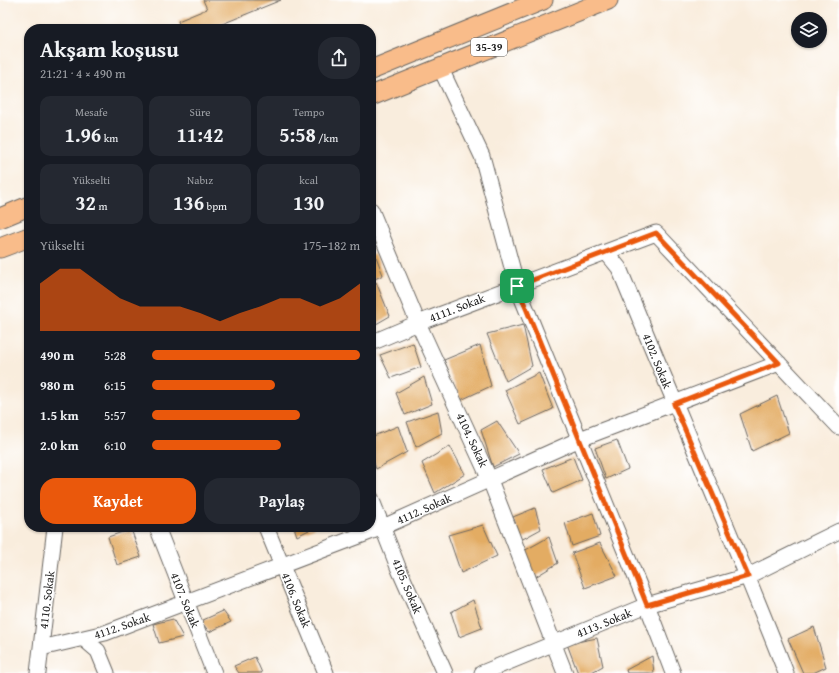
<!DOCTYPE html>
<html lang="tr">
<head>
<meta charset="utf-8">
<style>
  :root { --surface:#171b24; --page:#242831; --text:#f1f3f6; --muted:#9ea1a6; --accent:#ea580c }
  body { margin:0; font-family:"Gentium Book Plus",serif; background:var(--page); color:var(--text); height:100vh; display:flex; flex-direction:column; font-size:15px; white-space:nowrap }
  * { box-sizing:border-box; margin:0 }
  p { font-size:13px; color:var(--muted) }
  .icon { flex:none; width:22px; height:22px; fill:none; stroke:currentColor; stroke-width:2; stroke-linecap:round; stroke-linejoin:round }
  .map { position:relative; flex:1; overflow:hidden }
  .drawer { position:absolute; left:24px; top:24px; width:352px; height:508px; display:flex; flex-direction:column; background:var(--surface); border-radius:16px; box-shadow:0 1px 3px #0004 }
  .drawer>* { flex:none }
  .tools { position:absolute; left:791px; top:12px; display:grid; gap:8px }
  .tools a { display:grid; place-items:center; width:36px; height:36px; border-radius:50%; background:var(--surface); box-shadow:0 1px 3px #0004; font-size:20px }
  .pin { position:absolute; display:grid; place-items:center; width:34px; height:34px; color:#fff; margin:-17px; border-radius:8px; box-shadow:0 2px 6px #0006 }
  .round { display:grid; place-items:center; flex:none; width:42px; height:42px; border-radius:16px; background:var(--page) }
  .summary { display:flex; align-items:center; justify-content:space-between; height:68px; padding:0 16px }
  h1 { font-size:22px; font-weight:600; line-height:30px }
  .figures { display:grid; grid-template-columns:repeat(3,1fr); gap:6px; height:68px; padding:4px 16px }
  .figures div { display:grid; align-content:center; border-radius:10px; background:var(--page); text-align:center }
  .figures b { font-size:20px; font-weight:600 }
  .figures small { font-size:11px; font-weight:400 }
  .figures p { font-size:11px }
  .chart { height:112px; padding:8px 16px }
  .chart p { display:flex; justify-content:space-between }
  .chart svg { width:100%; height:72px; margin-top:4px; fill:var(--accent); opacity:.7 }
  .button { display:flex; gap:8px; margin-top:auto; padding:8px 16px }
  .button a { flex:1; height:46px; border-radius:16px; background:var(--accent); color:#fff; font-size:16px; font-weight:600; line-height:46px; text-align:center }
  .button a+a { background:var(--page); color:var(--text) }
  ul { padding:0 16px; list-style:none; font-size:13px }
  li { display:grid; grid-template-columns:64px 48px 1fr; align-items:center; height:30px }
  li i { height:10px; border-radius:5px; background:var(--accent) }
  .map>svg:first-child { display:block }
</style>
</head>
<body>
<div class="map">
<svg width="839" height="673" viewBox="0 0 839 673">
  <rect width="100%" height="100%" fill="#fff"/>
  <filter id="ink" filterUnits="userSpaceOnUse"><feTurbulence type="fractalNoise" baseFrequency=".025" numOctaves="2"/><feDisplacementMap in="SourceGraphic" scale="8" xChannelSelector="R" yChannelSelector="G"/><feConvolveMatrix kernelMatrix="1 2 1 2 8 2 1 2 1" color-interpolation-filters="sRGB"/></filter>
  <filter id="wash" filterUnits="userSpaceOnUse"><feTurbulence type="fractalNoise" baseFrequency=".012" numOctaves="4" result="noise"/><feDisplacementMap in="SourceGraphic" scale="16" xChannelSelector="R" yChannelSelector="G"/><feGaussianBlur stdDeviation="0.9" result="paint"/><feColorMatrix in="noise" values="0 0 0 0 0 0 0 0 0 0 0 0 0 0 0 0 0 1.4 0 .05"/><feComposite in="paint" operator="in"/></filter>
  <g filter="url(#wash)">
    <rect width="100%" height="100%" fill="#f9eddd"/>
    <g id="blocks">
      <path fill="#e3ac64" d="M203,0h78l-71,29h-29l-3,-8 29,-12z
        M375,254l8,21 -12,6v-25z
        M376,282l14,34 -19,11v-43z
        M523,325l9,41 -26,15 -19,-47z
        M413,343l8,24 -30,11 -11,-23z
        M480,345l11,41 -30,14 -17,-40z
        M539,373l14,36 -33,15 -15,-34z
        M424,377l8,27 -27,11 -9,-22z
        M777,396l12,37 -37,18 -12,-37z
        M438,411l4,22 -26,14 -9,-25z
        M497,421l22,33 -26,13 -12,-37z
        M398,426l9,26 -31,17 -5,-15v-17z
        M617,440l11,29 -22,10 -11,-31z
        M450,446l15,28 -30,19 -13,-30z
        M573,457l9,23 -29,13 -10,-24z
        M535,508l6,21 -20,11 -8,-23z
        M593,513l7,23 -28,10 -7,-23z
        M483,525l14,31 -36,17 -13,-38z
        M294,527h21l-18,9z
        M131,529l10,28 -24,8 -9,-28z
        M549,537l9,26 -26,16 -10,-27z
        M600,543l17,33 -32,12 -13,-35z
        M473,600l9,28 -23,9 -8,-25z
        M223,611l8,11 -22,10 -8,-11z
        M173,619l10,18 -24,6 -6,-19z
        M814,627l12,40 -13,6h-10l-15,-34z
        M597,638l6,28 -13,7h-12l-11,-29z
        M652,656l2,17h-27l-1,-3z
        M255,657l7,16h-23l-5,-7z"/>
    </g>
  </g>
  <g filter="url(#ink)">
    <use href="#blocks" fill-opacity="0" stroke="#696560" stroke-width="1"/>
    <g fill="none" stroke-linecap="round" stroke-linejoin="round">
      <g stroke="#696560" stroke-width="17">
        <path id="minor" d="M440,67l42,89 35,130 130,319 26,68
          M371,210l47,113 72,157 75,193
          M606,252l13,16c55,135 114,269 167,405
          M371,343l47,-20 238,-90 183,194
          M371,498l27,69 47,106
          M157,527l57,146
          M266,527l60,146
          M84,639l14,12 9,22
          M41,648l64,-15 278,-106 197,-88 199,-76
          M38,673l17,-146
          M482,673l165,-68 101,-29 91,-45"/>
      </g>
      <g stroke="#696560" stroke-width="21">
        <path id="major" d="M371,70l172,-70
          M371,96l237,-96
          M0,218l29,-12
          M0,248l29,-11"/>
      </g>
      <use href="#minor" stroke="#fff" stroke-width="15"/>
      <use href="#major" stroke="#f9bc8a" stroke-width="19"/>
    </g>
  </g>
  <g fill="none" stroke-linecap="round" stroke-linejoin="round" filter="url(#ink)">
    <g stroke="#fff" stroke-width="8">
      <path id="route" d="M656,233l123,130 -105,41 74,172 -101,29 -130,-319z"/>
    </g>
    <use href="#route" stroke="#ea580c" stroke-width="5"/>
  </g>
  <g text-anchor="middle" stroke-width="3" stroke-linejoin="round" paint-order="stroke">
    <rect fill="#fff" stroke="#606060" stroke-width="1" x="471" y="38" width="36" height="18" rx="3"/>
    <g font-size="11" font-weight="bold" fill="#1c1c1c">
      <text x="489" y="51">35-39</text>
    </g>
    <g font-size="12" fill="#1c1c1c" stroke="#fff">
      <text transform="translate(457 308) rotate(-21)" y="4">4111. Sokak</text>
      <text transform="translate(657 361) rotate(68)" y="4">4102. Sokak</text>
      <text transform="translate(472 440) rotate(65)" y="4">4104. Sokak</text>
      <text transform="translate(424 509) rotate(-24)" y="4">4112. Sokak</text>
      <text transform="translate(407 586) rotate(67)" y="4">4105. Sokak</text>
      <text transform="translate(47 600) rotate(-83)" y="4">4110. Sokak</text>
      <text transform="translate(185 600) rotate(68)" y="4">4107. Sokak</text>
      <text transform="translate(296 600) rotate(68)" y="4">4106. Sokak</text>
      <text transform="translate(604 623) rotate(-22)" y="4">4113. Sokak</text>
      <text transform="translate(122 626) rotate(-19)" y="4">4112. Sokak</text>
    </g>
  </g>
</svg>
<div class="tools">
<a><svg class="icon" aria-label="layers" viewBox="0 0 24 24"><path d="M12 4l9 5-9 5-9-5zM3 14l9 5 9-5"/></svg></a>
</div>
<div class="pin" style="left:517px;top:286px;background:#1e9e55"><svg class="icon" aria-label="arrive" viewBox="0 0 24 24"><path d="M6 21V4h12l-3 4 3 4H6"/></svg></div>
<section class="drawer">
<div class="summary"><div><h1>Akşam koşusu</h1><p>21:21 · 4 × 490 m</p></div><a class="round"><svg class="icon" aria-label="share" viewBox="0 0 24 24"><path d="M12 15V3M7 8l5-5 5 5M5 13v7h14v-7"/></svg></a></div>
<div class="figures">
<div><p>Mesafe</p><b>1.96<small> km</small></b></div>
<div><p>Süre</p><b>11:42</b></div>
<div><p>Tempo</p><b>5:58<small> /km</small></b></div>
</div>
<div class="figures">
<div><p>Yükselti</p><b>32<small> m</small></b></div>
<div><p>Nabız</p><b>136<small> bpm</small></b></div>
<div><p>kcal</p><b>130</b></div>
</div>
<div class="chart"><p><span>Yükselti</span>175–182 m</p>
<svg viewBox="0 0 160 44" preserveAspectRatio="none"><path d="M0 44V15L10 6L20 6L30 15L40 24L50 29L60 29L70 29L80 33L90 38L100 33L110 29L120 24L130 24L140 29L150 24L160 15V44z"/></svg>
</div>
<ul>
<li><b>490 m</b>5:28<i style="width:100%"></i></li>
<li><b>980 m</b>6:15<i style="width:59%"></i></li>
<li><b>1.5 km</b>5:57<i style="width:71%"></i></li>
<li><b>2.0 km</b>6:10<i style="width:62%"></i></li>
</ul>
<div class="button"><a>Kaydet</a><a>Paylaş</a></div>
</section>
</div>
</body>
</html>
